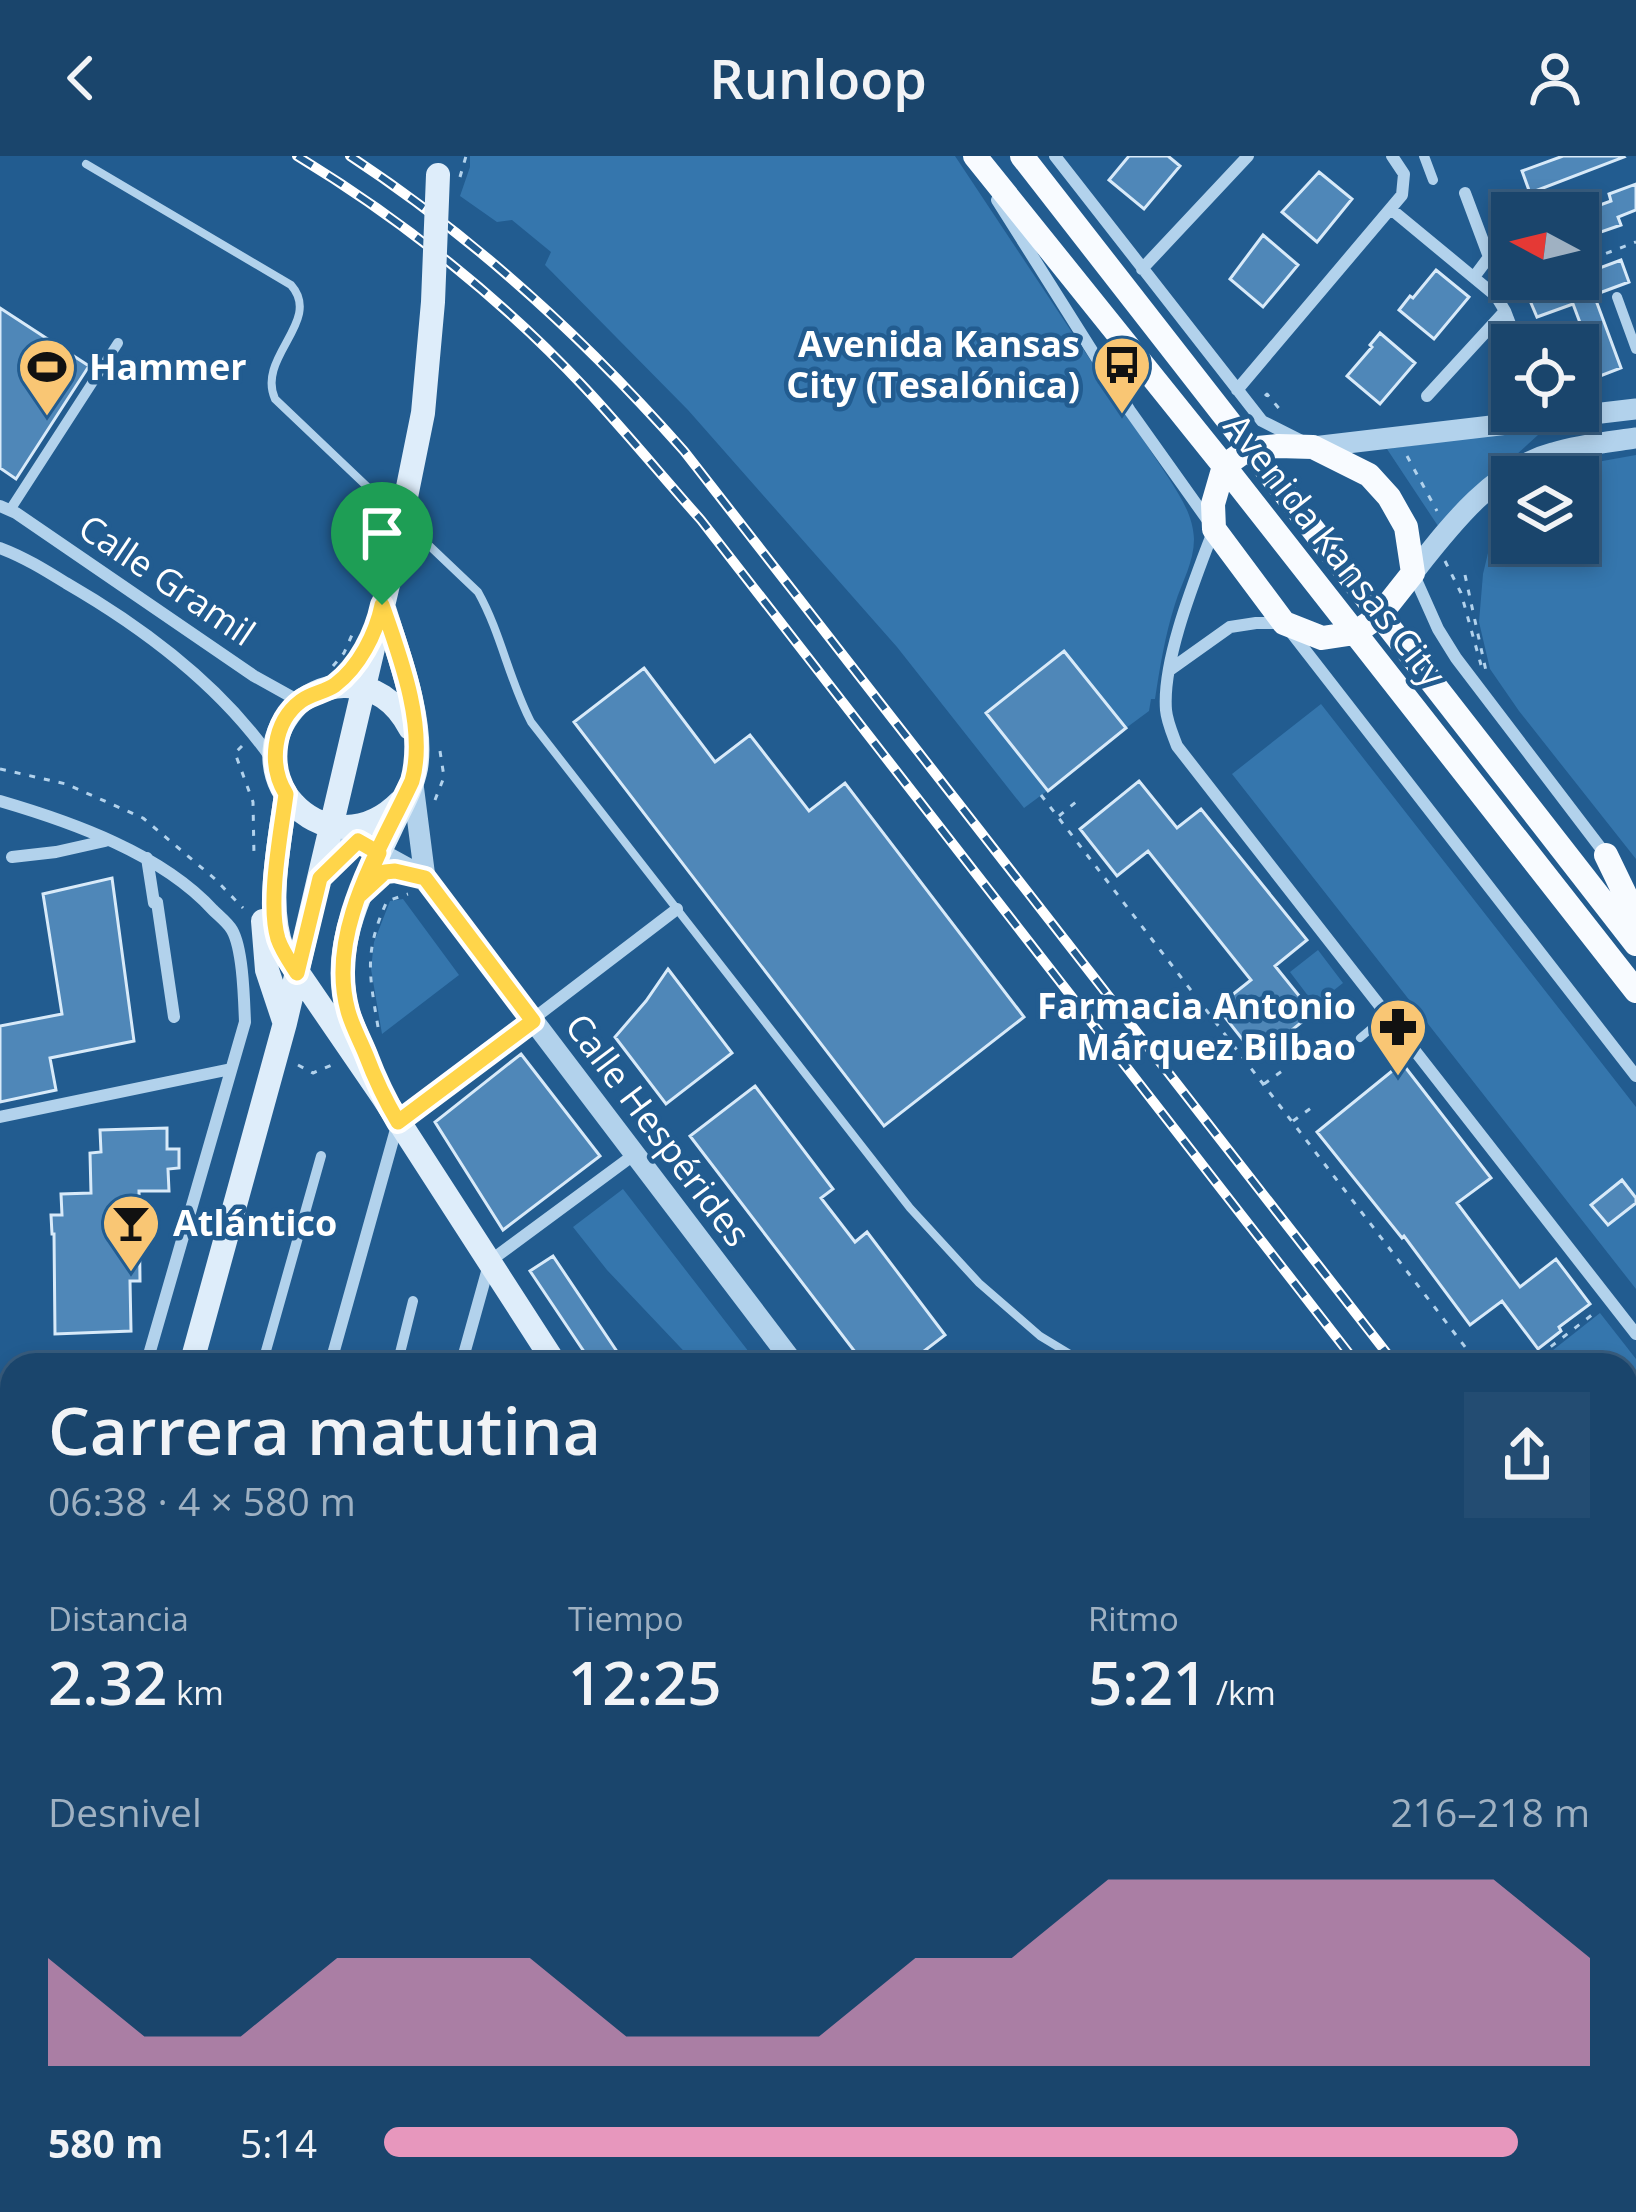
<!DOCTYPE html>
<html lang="es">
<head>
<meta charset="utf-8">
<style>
  :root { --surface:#1a456c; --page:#234c72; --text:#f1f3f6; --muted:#9fb1c2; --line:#385d7f; --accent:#e797bd }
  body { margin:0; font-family:"Open Sans",sans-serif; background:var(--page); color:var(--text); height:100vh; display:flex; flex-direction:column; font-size:45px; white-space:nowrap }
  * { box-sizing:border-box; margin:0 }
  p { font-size:39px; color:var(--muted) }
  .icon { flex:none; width:66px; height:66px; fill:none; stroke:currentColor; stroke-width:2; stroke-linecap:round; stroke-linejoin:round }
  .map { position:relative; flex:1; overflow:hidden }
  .side { position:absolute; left:0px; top:1197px; width:1638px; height:861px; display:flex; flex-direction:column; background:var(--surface); border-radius:36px 36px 0 0; box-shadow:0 6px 18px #0003,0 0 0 3px var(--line) }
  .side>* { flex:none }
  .needle { width:78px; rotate:277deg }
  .buttons { position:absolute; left:1491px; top:36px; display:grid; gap:24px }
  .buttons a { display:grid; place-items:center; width:108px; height:108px; border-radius:0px; background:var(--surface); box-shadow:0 6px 18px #0003,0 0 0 3px var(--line); font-size:60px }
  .pin { position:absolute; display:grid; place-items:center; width:102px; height:102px; color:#fff; margin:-123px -51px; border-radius:50% 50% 50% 0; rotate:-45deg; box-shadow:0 0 12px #0007 }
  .pin .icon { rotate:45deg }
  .round { display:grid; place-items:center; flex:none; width:126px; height:126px; border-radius:0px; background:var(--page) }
  .head { display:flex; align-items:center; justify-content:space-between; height:204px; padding:0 48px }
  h1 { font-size:66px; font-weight:600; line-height:90px }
  .metrics { display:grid; grid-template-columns:repeat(3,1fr); gap:18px; height:204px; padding:12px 48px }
  .metrics div { display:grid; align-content:center }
  .metrics b { font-size:60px; font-weight:600 }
  .metrics small { font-size:33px; font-weight:400 }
  .metrics p { font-size:33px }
  .chart { height:336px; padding:24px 48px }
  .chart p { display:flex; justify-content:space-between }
  .chart svg { width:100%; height:216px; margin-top:12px; fill:var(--accent); opacity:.7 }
  ul { padding:0 48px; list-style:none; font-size:39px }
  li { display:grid; grid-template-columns:192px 144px 1fr; align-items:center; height:90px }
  li i { height:30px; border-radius:15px; background:var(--accent) }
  header { display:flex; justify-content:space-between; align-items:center; height:156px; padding:0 48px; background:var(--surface); font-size:54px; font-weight:600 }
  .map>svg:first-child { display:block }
</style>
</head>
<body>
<header><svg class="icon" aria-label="back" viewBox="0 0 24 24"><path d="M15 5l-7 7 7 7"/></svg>Runloop<svg class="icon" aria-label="person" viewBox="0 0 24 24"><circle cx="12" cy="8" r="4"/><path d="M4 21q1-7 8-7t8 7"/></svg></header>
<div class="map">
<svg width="1636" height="2056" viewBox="0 0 1636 2056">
  <rect width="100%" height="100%" fill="#225c90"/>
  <path fill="#3576ad" d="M470,0h485l213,321c12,19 25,38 26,62 0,23 -12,43 -19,65 -10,31 -15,63 -20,95h-4l-2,12 -23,17 -62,-77 -78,62 61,78 -23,17 -127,-161 -209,-237 -143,-145 6,-13 -39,-32 -15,2 -37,-26 10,-29z
    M1520,275l18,4 -100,91 -51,-77z
    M1636,299v404l-117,-148 -29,-42 -11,-47 4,-48 10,-42 19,-23v34h66v-66h-31l11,-8z
    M1321,548l315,403v182l-404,-515z
    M403,743l56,76 -77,59 -11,-65 3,-27 16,-41z
    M1318,794l25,33 -28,22 -25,-33z
    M623,1033l136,176h-62l-90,-95 -34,-43z
    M1600,1157l36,46v115l-10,8v-117h-92z"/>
  <path fill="#4f87b8" stroke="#d8eaf9" stroke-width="3" d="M1129,0h39l12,10 -36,43 -35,-29z
    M1563,0h60l1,1 -94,36 -8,-22z
    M1319,16l33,27 -35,43 -35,-30z
    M1636,28v26l-18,7 3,8 -43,15v-27l33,-12 -2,-7z
    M1263,79l35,30 -35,42 -33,-28z
    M1621,104l8,22 -35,13 27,73 -21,8 -27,-72 -36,13 -9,-21 50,-17 8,-6z
    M1436,114l33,27 -35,42 -35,-29 11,-14 3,2z
    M0,152l89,58 -73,113 -16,-11z
    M1380,177l35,30 -35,41 -33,-28 25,-29 -2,-2z
    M1064,495l62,77 -78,63 -62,-78z
    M644,512l71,94 35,-27 59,76 36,-28 179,234 -140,109 -310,-404z
    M1139,625l38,47 24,-19 106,131 -32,26 38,47 -56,45 -40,-51 34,-27 -103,-129 -31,25 -37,-47z
    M112,722l22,163 -84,17 6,32 -56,12v-76l62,-12 -19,-120z
    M668,813l64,84 -66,51 -51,-67 31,-36z
    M521,898l79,102 -97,74 -68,-108z
    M1402,907l89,115 -34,25 63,84 36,-28 34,45 -31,23 2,4 -23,18 -36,-48 -32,24 -66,-89 -2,2 -85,-106z
    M755,930l78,103 -12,9 34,44 12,-10 78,103 -39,30h-41l-175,-229z
    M167,972v21h12v19l-11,1 1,22h-30l1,90h-10l1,50 -76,3 -1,-100h-2l-1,-19h11l-1,-21 30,-1 -1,-40 11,-1 -1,-22z
    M1622,1024l14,18v5l-28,22 -17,-20z
    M553,1100l73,109h-33l-63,-94z"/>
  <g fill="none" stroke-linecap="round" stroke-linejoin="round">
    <path stroke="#b2d2ec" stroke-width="3" stroke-dasharray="6 9" stroke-linecap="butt" d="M460,21l6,-21
      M1578,108l58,-22
      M1509,135l31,-12
      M1265,240l2,-2 15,18
      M1407,300l30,55
      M1445,405l16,32 20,72
      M1465,419l21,96
      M333,510l11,-13 11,-25
      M242,590l-7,7 18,49 1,54
      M0,613l66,15 77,34 72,61 28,29
      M1041,639l438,570
      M435,644l9,-23 -4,-26
      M1059,660l17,-14
      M378,871c-9,-54 -14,-75 9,-126l21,-7
      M298,909l15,8 19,-8
      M1264,928l18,-13
      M1293,965l18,-13
      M1527,1209l70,-54
      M1627,1398l9,-6
      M1626,1401l10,12
      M1626,1706l10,-9
      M0,1861l12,4
      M175,2046l3,10
      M694,2046l38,10
      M231,2056h7
      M1110,2056l31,-10"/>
    <path stroke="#b2d2ec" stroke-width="8" d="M86,8l205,121c32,36 -35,72 -16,114l203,193c23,41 31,88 53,130l379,486 69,75 61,53 48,29
      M1360,882l26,-22
      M1608,2046l1,10"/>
    <path stroke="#b2d2ec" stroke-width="10" d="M1424,0l9,24
      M1617,141l19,52
      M10,354l108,-167
      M262,1209l59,-209
      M397,1209l16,-64"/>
    <path stroke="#b2d2ec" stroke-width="12" d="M1055,0l207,265 40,20
      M1465,37l24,64 -15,20
      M997,44l133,211 84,118c-18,48 -52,130 -48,181 1,12 7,25 11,36l459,588
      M1392,54l104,86 9,15 13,34
      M1142,113l106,-113
      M1237,234l165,-195 2,-21 -12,-18
      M1427,240l78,-85
      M0,350l16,7 238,163 45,25
      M0,392c24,9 45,22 66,35 78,45 153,101 205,175
      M1413,417l25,56 18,29 150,197
      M1171,513l59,-42 26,-4h28l352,453
      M0,645c72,21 162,53 213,109 6,6 15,13 19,20 11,19 12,69 13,92l-99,343
      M12,701l44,-5 49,-11
      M147,702l7,45 3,-1 17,115
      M0,961l231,-48
      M330,1209l68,-243 279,-213
      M461,1209l29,-104 145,-107
      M0,1351l12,18
      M0,1554l12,-4
      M0,1956l12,36
      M30,2046l3,10"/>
    <path stroke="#b2d2ec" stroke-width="21" d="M1313,291l323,-38
      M1413,417c36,-46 80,-104 140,-120 27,-8 56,-11 83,-15
      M413,628l12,94
      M332,671l93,51 370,487
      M320,722l46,-46
      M1429,2046l6,10"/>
    <path stroke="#deedfa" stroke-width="24" d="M286,638c-6,47 -21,112 -3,157l100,146 173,268
      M400,646c-69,70 -167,-22 -107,-93 12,-14 32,-22 50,-23 31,-1 53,15 67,42
      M263,765l4,49 17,51
      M366,900c-6,-14 -13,-28 -18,-43 -19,-67 15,-126 43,-185 9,-19 21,-39 25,-60 8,-48 -19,-117 -33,-163
      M191,1209l94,-342 105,-447
      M205,2046l3,10"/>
    <path stroke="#f8fbff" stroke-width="24" d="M975,0l249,310 412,525
      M1022,0l614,788
      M1278,290l35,1 56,28 20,22 17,30 7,46 -34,43 -24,17 -33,5 -38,-15 -70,-94 -1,-25 11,-38 24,-17z
      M1606,699l30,62
      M1626,1737l10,-8
      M0,1820l12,5
      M827,2046l41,10
      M280,2056l8,-10
      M980,2056l51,-10"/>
    <g stroke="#fff" stroke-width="10">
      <path id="rail" d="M297,0c104,63 205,143 288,232 40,43 77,88 116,132l657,845
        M350,0c125,82 235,183 334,295l712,914
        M1626,1495l10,13
        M1626,1553l10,14"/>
    </g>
    <use href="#rail" stroke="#225c90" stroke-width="6" stroke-dasharray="18" stroke-linecap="butt"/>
    <path stroke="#deedfa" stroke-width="24" d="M390,420l33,-163 10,-111 5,-127"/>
  </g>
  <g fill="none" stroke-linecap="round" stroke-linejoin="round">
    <g stroke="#fff" stroke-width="24">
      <path id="route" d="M382,449c-6,29 -23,62 -47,80 -10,7 -23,8 -34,16 -28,21 -33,64 -15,93 -5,39 -19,109 -8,145 4,12 12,23 19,34l23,-95 38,-37 21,12 -19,42 25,-23 10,-1 30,7 108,143 -135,101c-13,-22 -23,-43 -32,-67 -6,-15 -14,-29 -18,-44 -22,-79 32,-161 64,-230 15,-53 -12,-125 -30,-176"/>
    </g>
    <use href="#route" stroke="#ffd54a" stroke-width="15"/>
  </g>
  <defs>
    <g id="bus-pin" transform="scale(3)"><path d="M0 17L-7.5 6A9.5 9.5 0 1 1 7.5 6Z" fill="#f9c674" stroke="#225c90"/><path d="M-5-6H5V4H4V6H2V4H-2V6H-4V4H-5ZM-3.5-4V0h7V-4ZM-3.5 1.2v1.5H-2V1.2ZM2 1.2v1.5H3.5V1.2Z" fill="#111"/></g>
    <g id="stadium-pin" transform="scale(3)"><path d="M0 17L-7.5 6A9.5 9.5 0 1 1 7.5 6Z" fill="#f9c674" stroke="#225c90"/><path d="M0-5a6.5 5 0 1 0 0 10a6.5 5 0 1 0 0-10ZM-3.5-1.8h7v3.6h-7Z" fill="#111"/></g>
    <g id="pharmacy-pin" transform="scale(3)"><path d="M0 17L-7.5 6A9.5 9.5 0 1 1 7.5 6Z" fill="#f9c674" stroke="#225c90"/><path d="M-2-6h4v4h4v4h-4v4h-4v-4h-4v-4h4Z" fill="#111"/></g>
    <g id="bar-pin" transform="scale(3)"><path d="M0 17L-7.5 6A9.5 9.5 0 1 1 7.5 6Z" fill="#f9c674" stroke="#225c90"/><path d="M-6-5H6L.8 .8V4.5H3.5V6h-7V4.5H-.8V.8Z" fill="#111"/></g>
  </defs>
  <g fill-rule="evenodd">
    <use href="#bus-pin" x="1122" y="209"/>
    <use href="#stadium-pin" x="47" y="211"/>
    <use href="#pharmacy-pin" x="1398" y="871"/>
    <use href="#bar-pin" x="131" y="1067"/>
  </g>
  <g text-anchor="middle" stroke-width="9" stroke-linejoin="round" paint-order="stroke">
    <g font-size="36" font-weight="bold" fill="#fff" stroke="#225c90" text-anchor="end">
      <text x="1080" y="201">Avenida Kansas<tspan x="1080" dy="41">City (Tesalónica)</tspan></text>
      <text x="89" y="224" text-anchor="start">Hammer</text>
      <text x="1356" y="863">Farmacia Antonio<tspan x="1356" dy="41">Márquez Bilbao</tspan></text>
      <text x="173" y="1080" text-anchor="start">Atlántico</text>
    </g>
    <g font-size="36" fill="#fff" stroke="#225c90">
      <text transform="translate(1335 394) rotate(52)" y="13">Avenida Kansas City</text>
      <text transform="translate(167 424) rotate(34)" y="13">Calle Gramil</text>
      <text transform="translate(658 974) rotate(53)" y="13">Calle Hespérides</text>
    </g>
  </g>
</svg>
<div class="buttons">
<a><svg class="needle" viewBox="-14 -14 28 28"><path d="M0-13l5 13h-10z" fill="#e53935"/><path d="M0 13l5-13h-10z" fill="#9fb1c2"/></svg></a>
<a><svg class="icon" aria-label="locate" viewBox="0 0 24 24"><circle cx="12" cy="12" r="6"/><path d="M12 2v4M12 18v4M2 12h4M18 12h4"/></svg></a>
<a><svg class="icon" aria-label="layers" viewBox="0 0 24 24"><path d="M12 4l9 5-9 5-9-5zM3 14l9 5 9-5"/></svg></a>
</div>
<div class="pin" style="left:382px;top:449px;background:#1e9e55"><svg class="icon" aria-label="arrive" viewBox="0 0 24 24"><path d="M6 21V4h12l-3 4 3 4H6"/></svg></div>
<section class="side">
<div class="head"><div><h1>Carrera matutina</h1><p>06:38 · 4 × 580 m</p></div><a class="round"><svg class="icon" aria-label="share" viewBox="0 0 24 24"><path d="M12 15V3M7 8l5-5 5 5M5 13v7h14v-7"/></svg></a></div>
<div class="metrics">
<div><p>Distancia</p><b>2.32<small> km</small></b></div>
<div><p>Tiempo</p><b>12:25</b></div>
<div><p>Ritmo</p><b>5:21<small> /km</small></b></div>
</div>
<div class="chart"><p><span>Desnivel</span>216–218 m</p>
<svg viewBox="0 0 160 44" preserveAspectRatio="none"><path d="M0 44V22L10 38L20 38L30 22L40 22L50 22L60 38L70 38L80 38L90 22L100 22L110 6L120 6L130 6L140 6L150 6L160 22V44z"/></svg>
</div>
<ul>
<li><b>580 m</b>5:14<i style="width:94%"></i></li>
</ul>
</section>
</div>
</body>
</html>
